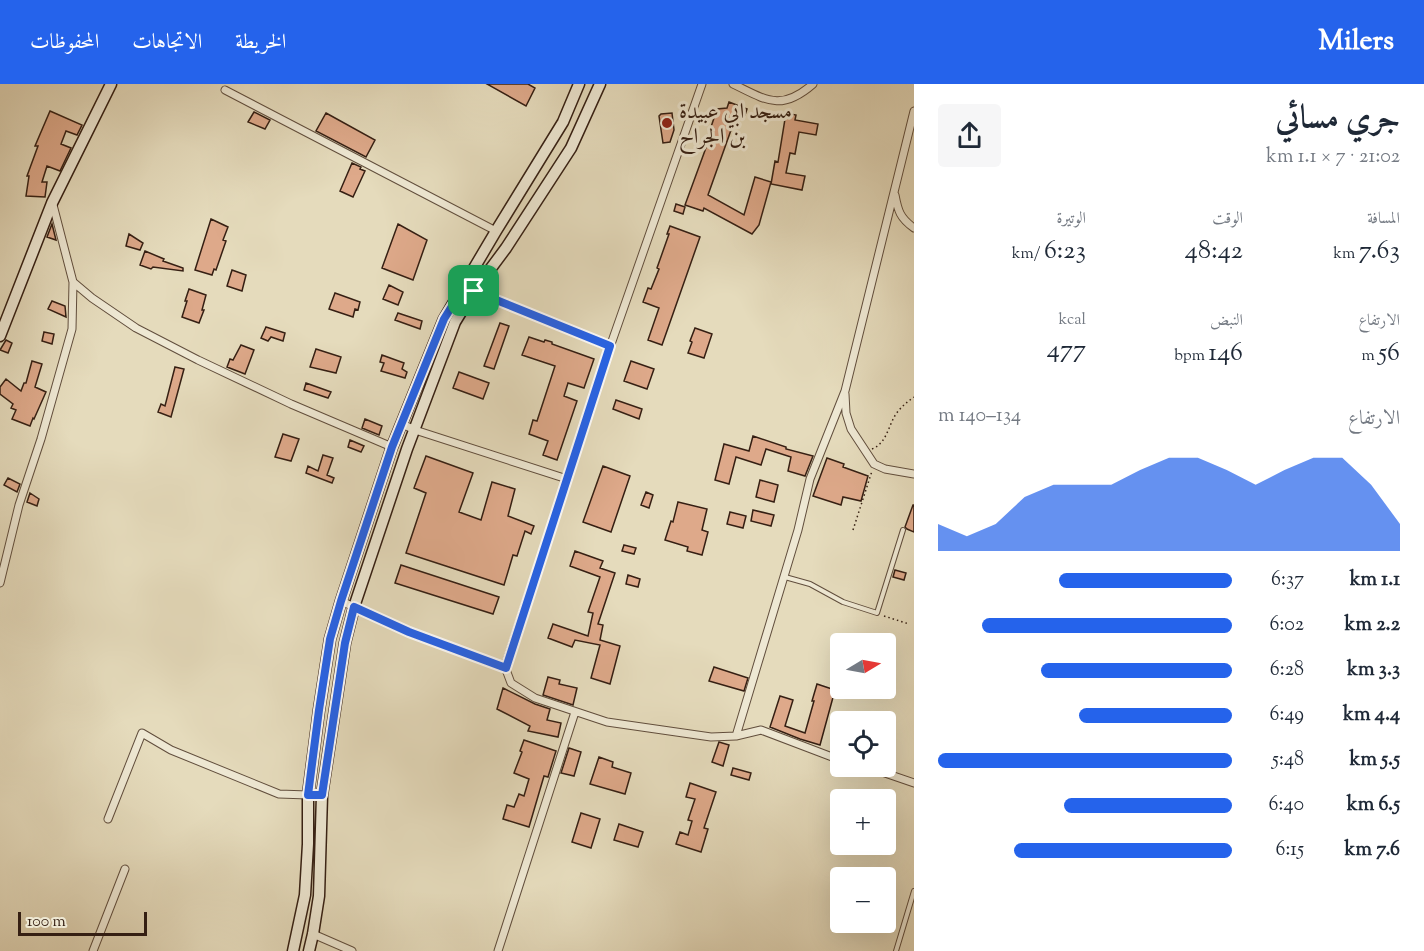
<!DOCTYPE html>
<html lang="ar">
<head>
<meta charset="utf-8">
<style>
  :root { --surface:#fff; --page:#f6f6f7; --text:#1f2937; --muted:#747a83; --accent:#2563eb }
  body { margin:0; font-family:"Sorts Mill Goudy",Amiri,serif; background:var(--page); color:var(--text); direction:rtl; height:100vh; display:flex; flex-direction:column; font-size:22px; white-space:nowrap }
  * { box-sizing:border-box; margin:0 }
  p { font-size:20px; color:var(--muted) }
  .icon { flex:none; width:33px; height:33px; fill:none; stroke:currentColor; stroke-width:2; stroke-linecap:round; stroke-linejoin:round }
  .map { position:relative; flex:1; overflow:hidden; direction:ltr }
  .details { display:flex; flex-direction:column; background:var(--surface); width:510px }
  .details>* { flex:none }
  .needle { width:39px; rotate:80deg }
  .controls { position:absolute; left:830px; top:549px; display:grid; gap:12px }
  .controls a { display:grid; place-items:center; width:66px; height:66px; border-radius:6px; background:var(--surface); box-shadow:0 6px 24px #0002; font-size:30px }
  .scale { position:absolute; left:18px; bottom:15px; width:129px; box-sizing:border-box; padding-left:6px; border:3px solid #351f13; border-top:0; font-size:16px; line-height:21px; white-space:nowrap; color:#351f13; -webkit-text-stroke:4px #eee8d3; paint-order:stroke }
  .pin { position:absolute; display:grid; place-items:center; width:51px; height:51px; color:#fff; margin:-26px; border-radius:12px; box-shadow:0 3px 9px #0006 }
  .round { display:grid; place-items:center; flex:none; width:63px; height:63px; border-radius:6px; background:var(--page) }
  .overview { display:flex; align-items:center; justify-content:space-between; height:102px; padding:0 24px }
  h1 { font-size:33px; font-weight:600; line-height:45px }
  .stats { display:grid; grid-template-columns:repeat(3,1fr); gap:9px; height:102px; padding:6px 24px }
  .stats div { display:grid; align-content:center }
  .stats b { font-size:26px; font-weight:600 }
  .stats small { font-size:16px; font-weight:400 }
  .stats p { font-size:16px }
  .chart { height:168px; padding:12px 24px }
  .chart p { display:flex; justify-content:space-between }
  .chart svg { width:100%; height:108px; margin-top:6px; fill:var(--accent); opacity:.7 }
  ul { padding:0 24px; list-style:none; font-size:20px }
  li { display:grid; grid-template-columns:96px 72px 1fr; align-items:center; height:45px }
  li i { height:15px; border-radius:8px; background:var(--accent) }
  header { display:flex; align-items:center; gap:36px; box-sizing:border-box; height:84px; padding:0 30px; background:var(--accent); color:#fff }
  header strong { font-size:28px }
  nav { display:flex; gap:33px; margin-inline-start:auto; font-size:21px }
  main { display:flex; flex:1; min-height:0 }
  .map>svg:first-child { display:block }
</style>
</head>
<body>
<header>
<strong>Milers</strong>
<nav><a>الخريطة</a><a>الاتجاهات</a><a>المحفوظات</a></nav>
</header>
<main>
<section class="details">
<div class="overview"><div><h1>جري مسائي</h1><p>21:02 · 7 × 1.1 km</p></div><a class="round"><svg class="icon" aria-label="share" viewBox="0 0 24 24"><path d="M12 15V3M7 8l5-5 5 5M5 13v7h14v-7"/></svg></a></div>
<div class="stats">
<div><p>المسافة</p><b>7.63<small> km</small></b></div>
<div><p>الوقت</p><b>48:42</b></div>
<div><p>الوتيرة</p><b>6:23<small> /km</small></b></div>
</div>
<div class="stats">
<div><p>الارتفاع</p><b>56<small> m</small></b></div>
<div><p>النبض</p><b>146<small> bpm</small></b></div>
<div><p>kcal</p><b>477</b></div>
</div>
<div class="chart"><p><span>الارتفاع</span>134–140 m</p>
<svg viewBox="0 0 160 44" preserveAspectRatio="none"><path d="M0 44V33L10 38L20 33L30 22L40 17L50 17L60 17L70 11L80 6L90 6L100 11L110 17L120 11L130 6L140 6L150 17L160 33V44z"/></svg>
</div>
<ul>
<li><b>1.1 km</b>6:37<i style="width:59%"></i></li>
<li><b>2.2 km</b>6:02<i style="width:85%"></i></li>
<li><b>3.3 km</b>6:28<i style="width:65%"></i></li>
<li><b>4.4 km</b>6:49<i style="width:52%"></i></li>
<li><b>5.5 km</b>5:48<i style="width:100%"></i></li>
<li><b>6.5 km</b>6:40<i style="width:57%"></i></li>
<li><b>7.6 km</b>6:15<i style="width:74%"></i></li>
</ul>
</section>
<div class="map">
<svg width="914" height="867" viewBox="0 0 914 867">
  <rect width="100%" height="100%" fill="#e5dbbc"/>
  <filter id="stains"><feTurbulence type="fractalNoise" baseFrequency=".00333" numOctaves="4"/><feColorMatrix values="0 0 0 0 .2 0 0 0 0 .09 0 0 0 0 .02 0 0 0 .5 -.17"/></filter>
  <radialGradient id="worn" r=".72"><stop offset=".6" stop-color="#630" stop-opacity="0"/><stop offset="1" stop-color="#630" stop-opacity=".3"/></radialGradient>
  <path fill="#dea98a" stroke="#351f13" stroke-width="1.5" d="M487,0h41l7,4 -9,18z
    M729,18l18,7 -2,6 -9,1 -28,79 36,20 11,-38 16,5 -12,43 -7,9 -48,-26 -1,3 -18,-6 22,-60h-2l12,-36 10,-1z
    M50,27l32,14 -5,10 -11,-4 -5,13 10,4 -11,23 -13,-5 -5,16h5l-2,15 -19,-1 3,-20h-2l11,-30h-3z
    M254,28l16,8 -5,9 -17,-7z
    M326,29l49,27 -9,17 -50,-26z
    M672,29l2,17 -4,12 -7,1 -4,-27 2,-2z
    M786,29l10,2 -1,5 23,4 -2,11 -17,-3 -4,22 -5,-1 -4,20 19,3 -3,14 -31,-6 4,-23 3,1z
    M352,79l9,4 -1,2 5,2 -12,26 -13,-6z
    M676,120l9,3 -2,7 -9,-3z
    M211,135l17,8 -5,13 3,1 -10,29 -2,-1 -2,6 -17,-5z
    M52,140l4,16 -9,-3z
    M398,140l29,16 -14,40 -31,-12z
    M670,142l30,11 -38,108 -14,-5 11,-32 -16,-6 5,-14 3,1 8,-20 -2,-1 12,-34h-2z
    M129,150l14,9 -3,7 -14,-4z
    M145,167l19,8 -1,2 20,7v3l-30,-4 -2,2 -11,-4z
    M232,186l14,5 -4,16 -15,-5z
    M389,201l14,7 -5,13 -15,-6z
    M189,205l17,6 -4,15h2l-5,13 -17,-6 5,-16h-2z
    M335,209l25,9 -2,8 -3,-1 -2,8 -24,-8z
    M52,217l13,5 1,11 -18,-8z
    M398,229l24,8 -2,8 -25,-9z
    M500,239l9,3 -15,43 -10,-3z
    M266,243l19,6 -2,8 -12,-4 -3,4 -7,-3z
    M695,244l17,6 -8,24 -16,-5 4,-11 -2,-1z
    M44,248l10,2 -2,10 -10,-3z
    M529,253l15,5 1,-2 7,2v2l42,15 -10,29 -16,-5 -4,13 13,5 -20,59 -14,-5 5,-14 -19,-7 4,-14 4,1 18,-55 -33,-11z
    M6,256l6,3 -4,10 -8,-3z
    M241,261l13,5 -9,24 -18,-7 3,-8 3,1z
    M316,265l25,8 -5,16 -26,-6z
    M382,271l22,8 -2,6 5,3 -2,6 -24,-7 3,-8 -4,-1z
    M32,277l10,3 -7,23 11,5 -12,27 -1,-1 -3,8 -18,-7 4,-9 -5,-2 2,-4 -13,-10v-7l6,-8 15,12 3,-8h2z
    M631,277l23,8 -7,20 -23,-8z
    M175,283l9,2 -13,48 -13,-5 3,-8 4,2z
    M459,288l30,11 -6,16 -30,-11z
    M306,299l25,9 -3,6 -24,-8z
    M616,316l26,9 -3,10 -26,-10z
    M365,335l17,7 -3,9 -17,-7z
    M283,350l16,5 -8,22 -16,-4z
    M753,352l33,11v2l27,7 -8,20 -17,-5 3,-14 -25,-8 -5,16 -25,-8 -7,27 -14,-4 9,-36 25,7z
    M350,356l14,6 -3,6 -13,-5z
    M323,371l10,3 -6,17 7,3 -2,5 -26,-10 2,-7 10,5z
    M426,372l47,17 -14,39 22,8 11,-38 23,7 -7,27 26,10 -3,8 -6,-3 -8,25 -4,-1 -9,30 -98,-32 20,-60 -12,-5z
    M827,374l17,6 -1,3 25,9 -7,25 -18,-4 -2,8 -28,-9z
    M603,382l27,10 -19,56 -28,-10z
    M8,394l12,6 -3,8 -13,-7z
    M760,396l18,5 -4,17 -18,-5z
    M646,408l7,3 -4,13 -8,-3z
    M30,409l9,6 -2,7 -10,-4z
    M678,418l29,7 -5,21 6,2 -6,23 -15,-4 1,-4 -23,-7 6,-19 2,1z
    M913,421h1v27l-7,-3 -2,-2z
    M753,426l21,5 -3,11 -20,-5z
    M730,428l16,4 -3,12 -16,-4z
    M624,461l12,3 -2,6 -12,-3z
    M575,467l28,10 -3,7 15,5 -17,51 5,1 -3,15 20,6 -10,38 -19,-6 9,-33 -25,-5 -3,7 -24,-9 5,-14 35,12 5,-23 -5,-1 12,-35 -30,-11z
    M401,481l98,32 -6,17 -98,-31z
    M895,486l11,3 -2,7 -11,-3z
    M628,491l12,4 -2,8 -12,-3z
    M714,583l34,11 -4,13 -35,-10z
    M548,593l12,3 -1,4 18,4 -4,17 -30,-10z
    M817,600l18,6 -15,55 -20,-6 -30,-12 10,-31 13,4 -8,26 20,7 9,-32h-2z
    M503,604l32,16 15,5 -3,11 14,3 -3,14 -30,-6 2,-5 -33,-17z
    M524,656l32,11 -8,26 -4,-1 -15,51 -26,-8 4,-14 7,2 5,-13 5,2 5,-17 -15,-6 8,-21 -2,-1z
    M719,658l10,3 -6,21 -11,-4z
    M569,664l12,4 -7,24 -13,-3z
    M599,673l14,5 -1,5 19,6 -6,21 -35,-10z
    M733,684l18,5 -2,7 -18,-5z
    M690,699l26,9 -12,36 4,1 -7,23 -25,-8 4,-12 8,3 4,-14 -4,-1 7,-21 -9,-2z
    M581,729l19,6 -9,29 -19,-6z
    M619,740l24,8 -5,15 -24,-7z"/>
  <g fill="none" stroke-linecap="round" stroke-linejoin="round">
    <g stroke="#614e3d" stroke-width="6">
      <path id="lane" d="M785,493l25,7 33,18 34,11 26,-83
        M896,867l18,-60"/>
    </g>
    <g stroke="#614e3d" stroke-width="9">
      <path id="street" d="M702,0l-92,263 -105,320 6,16 24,15 72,24 104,15 25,-1 25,-6 79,30
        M733,0c33,16 48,28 80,0
        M225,6l271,141
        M895,111c3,16 5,23 19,33
        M53,121l20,77 19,16 44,30 62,32 93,44 101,43
        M462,206l12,1 136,56
        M845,310l1,19 5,16 23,35 11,5 29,5
        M402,340l13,6 152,49
        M0,499l19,-78 22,-66 31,-110 1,-47
        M341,517l68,31 96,35
        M736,652l62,-206 12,-51 35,-88 69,-280
        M857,682l25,6 32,11
        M108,735l34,-86 29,17 108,44 29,1
        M313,850l39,17
        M93,867l32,-82
        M498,867l77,-239"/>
    </g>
    <g stroke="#351f13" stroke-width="13">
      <path id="secondary" d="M0,252l52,-133 59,-119
        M293,867l12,-56 3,-51v-49l11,-85 11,-71 11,-38 51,-154 52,-128 52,-88 67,-109 16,-38
        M309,867l4,-17 6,-38 3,-101 23,-152 9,-36 53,-158 48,-127 19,-31 32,-43 65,-100 29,-64"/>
    </g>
    <path stroke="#351f13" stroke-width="1.5" stroke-dasharray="1.5 3" stroke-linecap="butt" d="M872,365c15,-6 16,-23 24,-35 5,-7 11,-12 18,-17
      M853,446l19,-59
      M884,532l25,8"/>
    <use href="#lane" stroke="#eee8d3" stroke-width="4"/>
    <use href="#street" stroke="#eee8d3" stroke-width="7"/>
    <use href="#secondary" stroke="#eee8d3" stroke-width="10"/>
  </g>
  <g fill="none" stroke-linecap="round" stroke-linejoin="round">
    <g stroke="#fff" stroke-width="12">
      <path id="route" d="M462,206l12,1 136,55 -104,322 -97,-36 -55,-25 -9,36 -23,152h-14l11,-85 11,-71 11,-38 51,-154 52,-128z"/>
    </g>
    <use href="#route" stroke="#2563eb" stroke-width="8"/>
  </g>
  <circle fill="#8f2418" stroke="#eee8d3" stroke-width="2" cx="667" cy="39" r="6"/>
  <g text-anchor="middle" stroke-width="6" stroke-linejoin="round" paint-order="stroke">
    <g font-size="22" fill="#351f13" stroke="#eee8d3" text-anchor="start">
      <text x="679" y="34">مسجد ابي عبيدة<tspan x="679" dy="25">بن الجراح</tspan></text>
    </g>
  </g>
  <rect width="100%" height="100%" filter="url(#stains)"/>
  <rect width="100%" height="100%" fill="url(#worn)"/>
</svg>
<div class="controls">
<a><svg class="needle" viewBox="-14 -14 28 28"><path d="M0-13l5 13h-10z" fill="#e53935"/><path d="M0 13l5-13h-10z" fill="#747a83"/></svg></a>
<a><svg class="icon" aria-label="locate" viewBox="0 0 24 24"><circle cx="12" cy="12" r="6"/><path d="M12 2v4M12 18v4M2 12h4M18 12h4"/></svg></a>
<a>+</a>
<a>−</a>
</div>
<div class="scale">100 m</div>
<div class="pin" style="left:474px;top:207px;background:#1e9e55"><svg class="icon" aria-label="arrive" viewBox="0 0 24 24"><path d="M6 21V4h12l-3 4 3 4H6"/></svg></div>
</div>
</main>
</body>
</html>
